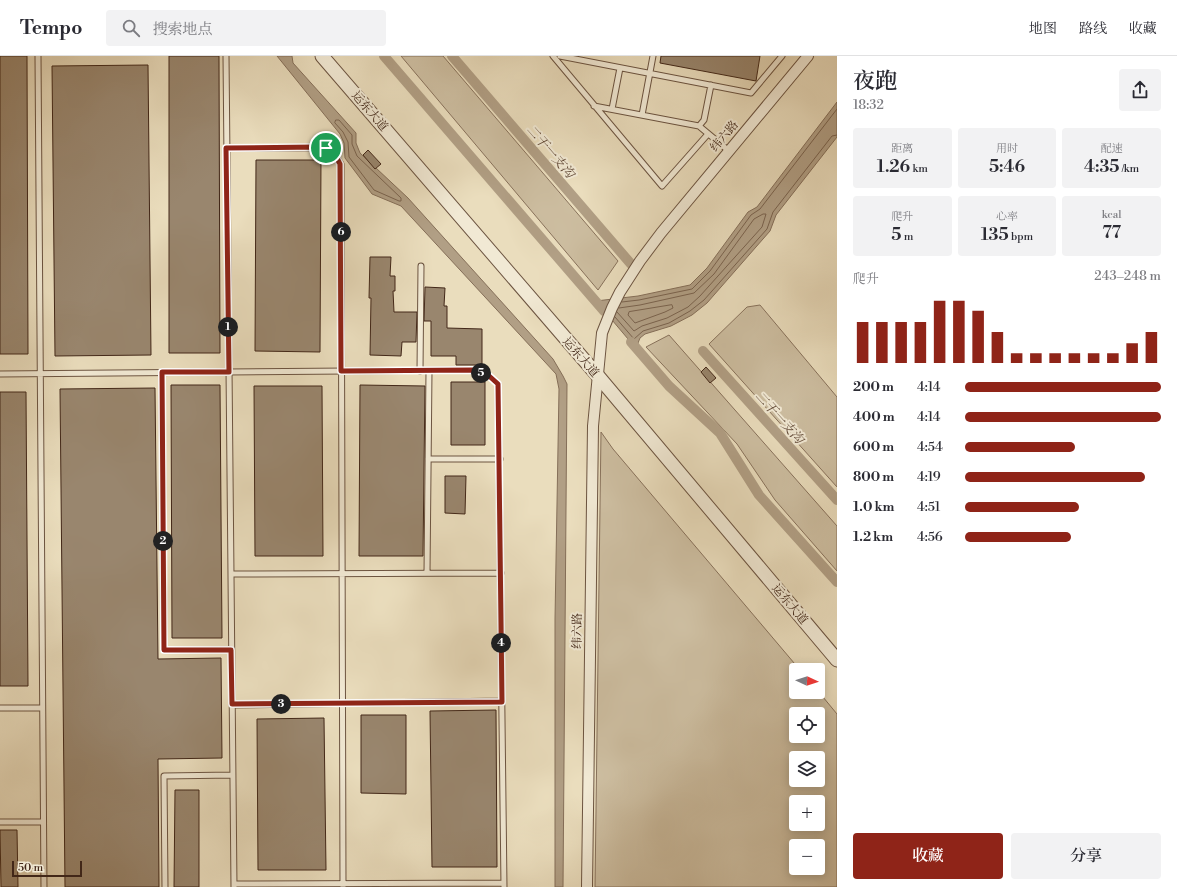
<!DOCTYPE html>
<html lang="zh">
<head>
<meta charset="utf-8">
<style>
  :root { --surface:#fff; --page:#f2f2f3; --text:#2b2b33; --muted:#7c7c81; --line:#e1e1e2; --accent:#8f2418 }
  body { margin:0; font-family:"Libre Bodoni","Noto Serif SC",serif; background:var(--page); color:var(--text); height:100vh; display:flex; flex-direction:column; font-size:15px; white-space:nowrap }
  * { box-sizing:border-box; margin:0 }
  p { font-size:13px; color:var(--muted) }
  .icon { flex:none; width:22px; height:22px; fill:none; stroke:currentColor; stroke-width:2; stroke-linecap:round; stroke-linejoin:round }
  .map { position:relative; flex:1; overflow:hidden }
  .details { display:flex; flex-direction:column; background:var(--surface); width:340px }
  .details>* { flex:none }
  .needle { width:26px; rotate:93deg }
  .buttons { position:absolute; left:789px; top:607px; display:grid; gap:8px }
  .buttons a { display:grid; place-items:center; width:36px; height:36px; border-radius:4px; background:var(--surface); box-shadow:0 2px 10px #0003; font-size:20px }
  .scale { position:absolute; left:12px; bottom:10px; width:70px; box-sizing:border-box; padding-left:4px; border:2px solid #422718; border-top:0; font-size:11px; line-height:14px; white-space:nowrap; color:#422718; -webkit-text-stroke:3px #f1e9d4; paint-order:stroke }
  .pin { position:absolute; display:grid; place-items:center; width:34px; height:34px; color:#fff; margin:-17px; border:2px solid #fff; border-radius:50%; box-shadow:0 1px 4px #0007 }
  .km { position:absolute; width:20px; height:20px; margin:-10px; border-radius:50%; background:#222; color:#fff; font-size:11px; line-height:20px; text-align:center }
  .round { display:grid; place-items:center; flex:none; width:42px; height:42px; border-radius:4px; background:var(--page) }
  .summary { display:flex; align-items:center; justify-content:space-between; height:68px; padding:0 16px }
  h1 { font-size:22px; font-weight:600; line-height:30px }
  .figures { display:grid; grid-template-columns:repeat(3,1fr); gap:6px; height:68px; padding:4px 16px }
  .figures div { display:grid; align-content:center; border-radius:4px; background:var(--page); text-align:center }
  .figures b { font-size:17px; font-weight:600 }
  .figures small { font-size:11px; font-weight:400 }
  .figures p { font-size:11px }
  .chart { height:112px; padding:8px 16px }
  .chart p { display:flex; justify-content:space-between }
  .chart svg { width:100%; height:72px; margin-top:4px; stroke:var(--accent); stroke-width:6 }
  .primary-button { display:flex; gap:8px; margin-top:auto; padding:8px 16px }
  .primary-button a { flex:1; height:46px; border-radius:4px; background:var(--accent); color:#fff; font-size:16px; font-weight:600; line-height:46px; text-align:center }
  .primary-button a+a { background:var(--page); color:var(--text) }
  ul { padding:0 16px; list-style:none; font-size:13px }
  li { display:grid; grid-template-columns:64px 48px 1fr; align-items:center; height:30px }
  li i { height:10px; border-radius:5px; background:var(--accent) }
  header { display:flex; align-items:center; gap:24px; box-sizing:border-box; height:56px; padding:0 20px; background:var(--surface); border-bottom:1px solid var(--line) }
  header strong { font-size:19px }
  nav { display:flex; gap:22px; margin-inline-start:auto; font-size:14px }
  .search { width:280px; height:36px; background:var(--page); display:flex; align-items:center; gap:10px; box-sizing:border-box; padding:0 14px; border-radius:4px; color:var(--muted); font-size:15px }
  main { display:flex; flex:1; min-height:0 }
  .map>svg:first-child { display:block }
</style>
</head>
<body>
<header>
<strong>Tempo</strong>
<div class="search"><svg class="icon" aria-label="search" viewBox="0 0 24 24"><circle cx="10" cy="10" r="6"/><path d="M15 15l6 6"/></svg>搜索地点</div>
<nav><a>地图</a><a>路线</a><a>收藏</a></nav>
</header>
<main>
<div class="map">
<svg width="837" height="831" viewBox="0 0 837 831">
  <rect width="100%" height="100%" fill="#eaddbd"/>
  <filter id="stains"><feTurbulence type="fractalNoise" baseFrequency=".005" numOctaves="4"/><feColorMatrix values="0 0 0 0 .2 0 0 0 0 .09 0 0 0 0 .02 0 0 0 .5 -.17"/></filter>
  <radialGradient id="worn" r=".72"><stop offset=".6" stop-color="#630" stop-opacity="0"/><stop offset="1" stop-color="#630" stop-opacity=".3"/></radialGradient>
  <path fill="#cdbea1" stroke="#88725c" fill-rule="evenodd" d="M401,0h42l175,205 -20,29z
    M760,249l77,92v90l-128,-143 38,-37z
    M669,279l168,191v45l-62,-71 -38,-56 -91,-97z
    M601,376l12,17 187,221h-4v22l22,-1 19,23v173h-242zM796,658h22v22h-22zM796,702h22v22h-22zM796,746h22v22h-22zM796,790h22v22h-22z"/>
  <path fill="#b19f85" stroke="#856f59" d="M277,0h15l1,7 63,70v10l4,10 48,45 145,161 10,17 4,8 -4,503h-8v-268l4,-230 -3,-15 -155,-168 -29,-12 -27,-36 -1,-15 -4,-9z
    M837,46v35l-61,78 -6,16 -63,72 -15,12 -21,11 -26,8 -5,4 -2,5 1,9 -43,-51 42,-5 52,-11 17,-17 41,-56 9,-5z"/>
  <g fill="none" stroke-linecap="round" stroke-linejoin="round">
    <path stroke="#7a634e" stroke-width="1" d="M336,64h3l13,15v9l5,12 44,42v3h-2l-25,-11 -25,-33 -1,-15 -5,-10 -8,-9z
      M622,246l17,-2 53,-11 18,-18 41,-56 9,-6 77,-100
      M672,249l1,3 -8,4 -30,11 -7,-8 1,-3z
      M617,256l17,19 8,-5 25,-8 21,-11 12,-11 62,-69 4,-13h-3l-9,5 -40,55 -20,19 -54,12 -21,3
      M615,261l19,22 9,-8 26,-8 21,-12 14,-11 63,-71 6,-17 59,-76 5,-1"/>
    <path stroke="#b19f85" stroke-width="10" d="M384,0l220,255
      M452,0l179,208
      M631,286l38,44 51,47 39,62 78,87
      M703,295l134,149"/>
  </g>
  <path fill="#99866e" stroke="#422718" d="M0,0h27l1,298h-28z
    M169,0h50l1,297h-51z
    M661,0h99l-4,25 -96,-18z
    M148,9l3,290 -96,1 -3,-290z
    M368,94l13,14 -6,5 -12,-14z
    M256,104h65l-1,192 -65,-1z
    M370,201h21l-1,19h5v15h-2l1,21h23l-1,30h-14l-1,14 -31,-1 1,-57h-2z
    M425,231l20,1 -1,18h3v22l35,1v36h-26v-9h-25v-35h-7z
    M706,311l10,11 -6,5 -9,-11z
    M451,326h34v63h-34z
    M171,329h49l2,253h-50z
    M360,329l65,1 -2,170h-64z
    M254,330h68l1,170h-68z
    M155,332l3,271 63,-1 1,100 -64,1 1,128h-94l-5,-498z
    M0,336h26l2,294h-28z
    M445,420h21l-1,38 -20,-1z
    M496,654l1,157h-65l-2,-156z
    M361,659h45v79l-45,-1z
    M324,662l2,152h-68l-1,-151z
    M175,734h24v97h-25z
    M0,774h17l1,57h-17z"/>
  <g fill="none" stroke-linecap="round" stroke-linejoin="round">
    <g stroke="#6c5441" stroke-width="7">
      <path id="service" d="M38,0l6,831
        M226,0l8,831
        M553,0l109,130 46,-52
        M560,0l191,37 31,-37
        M594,50l105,20 30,25
        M612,53l8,-41
        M642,59l11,-59
        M699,70l5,-6 7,-35
        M226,92h100l6,3 9,13 2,723
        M420,315l1,-105
        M162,316l2,278h67
        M0,318l473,-4 15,5 10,9 6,503
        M428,403h72
        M427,517l2,-202
        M231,518l270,-1
        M232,649l270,-4
        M0,652h42
        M0,766h43
        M234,828l270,-1
        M165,831l-1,-111 69,-1"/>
    </g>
    <g stroke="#6c5441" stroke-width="12">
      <path id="minor" d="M587,831l6,-461 9,-93 10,-25 8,-16 20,-31 21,-28 147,-177"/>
    </g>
    <g stroke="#6c5441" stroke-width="15">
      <path id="tertiary" d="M322,0l276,320 239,284"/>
    </g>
    <use href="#service" stroke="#f1e9d4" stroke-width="5"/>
    <use href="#minor" stroke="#f1e9d4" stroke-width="10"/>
    <use href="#tertiary" stroke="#f1e9d4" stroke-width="13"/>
  </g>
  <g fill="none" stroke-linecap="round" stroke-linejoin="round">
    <g stroke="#fff" stroke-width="8">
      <path id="route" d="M319,91c12,2 16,7 21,17l1,207 132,-1 15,5 10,9 4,318 -270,2 -1,-54h-67l-2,-278h67l-3,-224z"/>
    </g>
    <use href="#route" stroke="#8f2418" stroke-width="5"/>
  </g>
  <g text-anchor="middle" stroke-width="4" stroke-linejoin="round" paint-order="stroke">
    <g font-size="12" fill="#422718" stroke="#f1e9d4">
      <text transform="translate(370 55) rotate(49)" y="4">运东大道</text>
      <text transform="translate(724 80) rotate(-50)" y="4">纬六路</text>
      <text transform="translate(581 301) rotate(49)" y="4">运东大道</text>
      <text transform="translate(790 548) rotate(50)" y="4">运东大道</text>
      <text transform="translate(577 575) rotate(-89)" y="4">纬六路</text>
    </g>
    <g font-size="13" font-style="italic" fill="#634b39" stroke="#f1e9d4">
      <text transform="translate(551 95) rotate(49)" y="5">二干一支沟</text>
      <text transform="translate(780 361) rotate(48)" y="5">二干一支沟</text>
    </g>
  </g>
  <rect width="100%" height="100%" filter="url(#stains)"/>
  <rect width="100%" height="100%" fill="url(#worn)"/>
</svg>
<div class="buttons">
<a><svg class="needle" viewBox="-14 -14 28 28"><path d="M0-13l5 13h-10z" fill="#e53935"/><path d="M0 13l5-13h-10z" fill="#7c7c81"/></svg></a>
<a><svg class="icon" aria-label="locate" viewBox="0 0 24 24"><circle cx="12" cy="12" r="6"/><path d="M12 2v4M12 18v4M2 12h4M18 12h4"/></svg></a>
<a><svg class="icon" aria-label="layers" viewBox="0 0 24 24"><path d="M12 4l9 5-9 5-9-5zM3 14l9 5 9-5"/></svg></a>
<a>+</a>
<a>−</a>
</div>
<div class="scale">50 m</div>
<div class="pin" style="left:326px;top:92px;background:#1e9e55"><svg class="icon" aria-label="arrive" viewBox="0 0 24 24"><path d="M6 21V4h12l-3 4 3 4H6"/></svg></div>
<b class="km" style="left:228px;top:271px">1</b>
<b class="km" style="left:163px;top:485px">2</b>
<b class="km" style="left:281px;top:648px">3</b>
<b class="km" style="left:501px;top:587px">4</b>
<b class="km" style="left:481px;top:317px">5</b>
<b class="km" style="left:341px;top:176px">6</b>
</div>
<section class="details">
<div class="summary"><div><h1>夜跑</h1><p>18:32</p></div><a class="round"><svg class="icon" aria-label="share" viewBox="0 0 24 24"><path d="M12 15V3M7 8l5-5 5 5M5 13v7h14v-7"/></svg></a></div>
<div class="figures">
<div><p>距离</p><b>1.26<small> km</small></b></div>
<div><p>用时</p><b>5:46</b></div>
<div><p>配速</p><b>4:35<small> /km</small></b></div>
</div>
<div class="figures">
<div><p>爬升</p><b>5<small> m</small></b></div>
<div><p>心率</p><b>135<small> bpm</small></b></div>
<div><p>kcal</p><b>77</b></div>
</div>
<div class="chart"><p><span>爬升</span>243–248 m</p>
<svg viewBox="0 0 160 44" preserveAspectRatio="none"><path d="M5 44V19M15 44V19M25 44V19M35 44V19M45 44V6M55 44V6M65 44V12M75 44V25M85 44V38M95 44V38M105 44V38M115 44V38M125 44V38M135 44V38M145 44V32M155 44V25"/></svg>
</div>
<ul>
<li><b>200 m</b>4:14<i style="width:100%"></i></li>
<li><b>400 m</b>4:14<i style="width:100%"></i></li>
<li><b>600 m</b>4:54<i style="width:56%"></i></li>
<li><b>800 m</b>4:19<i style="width:92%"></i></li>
<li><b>1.0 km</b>4:51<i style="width:58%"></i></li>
<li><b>1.2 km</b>4:56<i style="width:54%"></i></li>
</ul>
<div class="primary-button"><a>收藏</a><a>分享</a></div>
</section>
</main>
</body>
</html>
